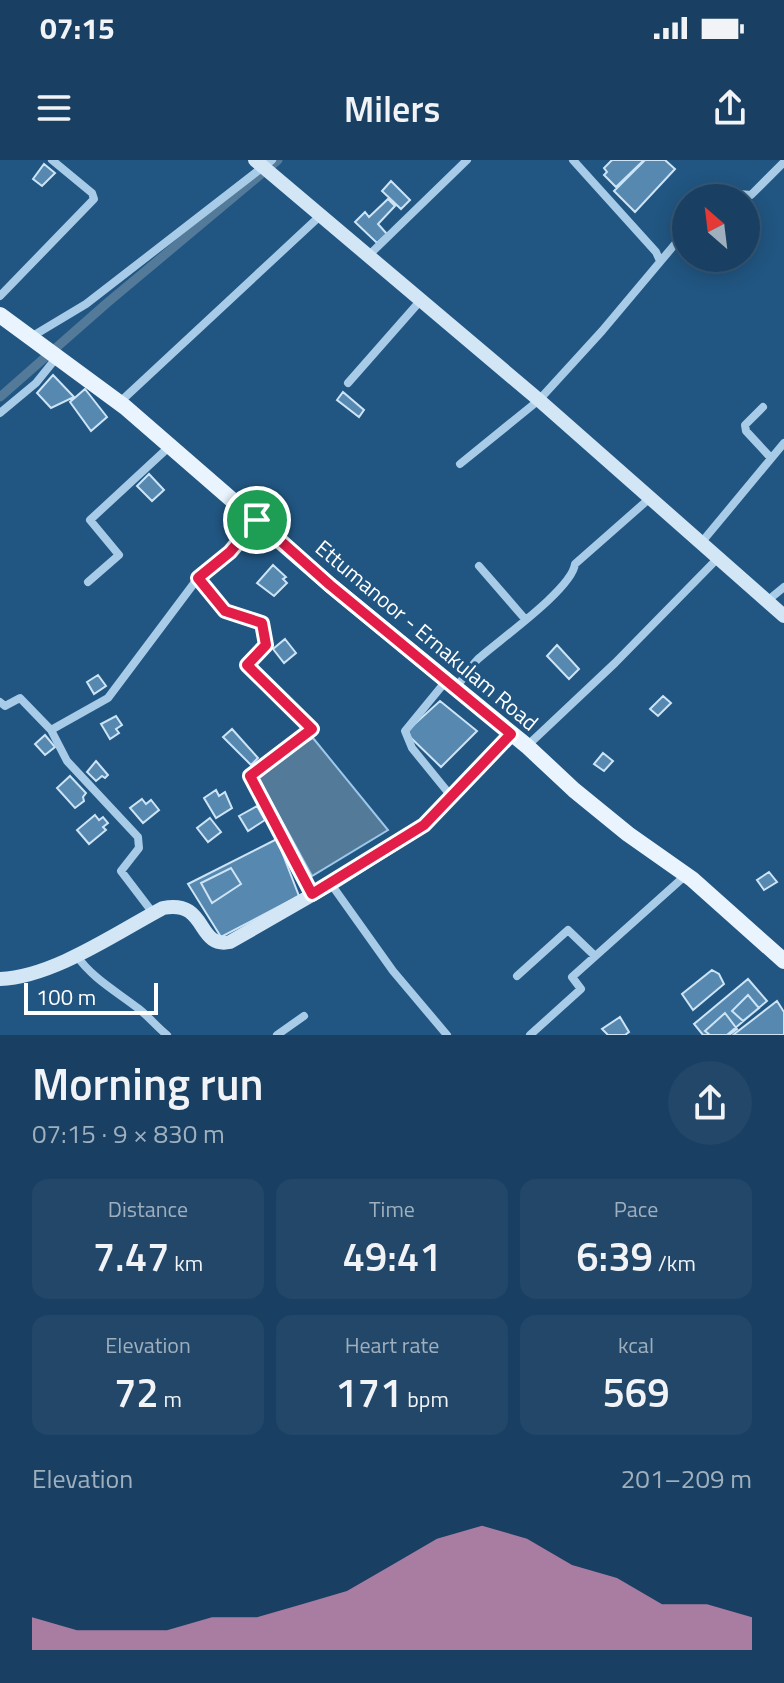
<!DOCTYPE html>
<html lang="en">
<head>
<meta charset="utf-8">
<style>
  :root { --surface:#194062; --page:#224768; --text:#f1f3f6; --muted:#9fafbe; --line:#375977; --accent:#e797bd }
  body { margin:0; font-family:"Titillium Web",sans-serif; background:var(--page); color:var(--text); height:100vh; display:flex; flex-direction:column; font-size:30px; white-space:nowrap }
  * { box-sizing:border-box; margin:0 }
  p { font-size:26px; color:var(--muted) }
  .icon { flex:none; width:44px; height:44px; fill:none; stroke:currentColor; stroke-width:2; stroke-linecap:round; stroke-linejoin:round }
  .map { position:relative; height:875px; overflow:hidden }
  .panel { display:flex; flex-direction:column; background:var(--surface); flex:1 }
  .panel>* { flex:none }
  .needle { width:52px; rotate:332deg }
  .tools { position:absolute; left:672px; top:24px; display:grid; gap:16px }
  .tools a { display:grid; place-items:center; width:88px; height:88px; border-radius:50%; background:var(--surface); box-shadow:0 4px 20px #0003,0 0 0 2px var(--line); font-size:40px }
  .scale { position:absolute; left:24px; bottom:20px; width:134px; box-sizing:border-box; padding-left:8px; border:4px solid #fff; border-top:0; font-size:22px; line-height:28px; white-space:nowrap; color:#fff; -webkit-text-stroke:6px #215682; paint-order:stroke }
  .pin { position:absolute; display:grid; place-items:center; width:68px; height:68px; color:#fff; margin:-34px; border:4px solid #fff; border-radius:50%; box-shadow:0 2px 8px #0007 }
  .round { display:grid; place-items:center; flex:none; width:84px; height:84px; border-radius:42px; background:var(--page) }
  .overview { display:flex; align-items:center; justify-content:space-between; height:136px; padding:0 32px }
  h1 { font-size:44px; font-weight:600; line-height:60px }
  .figures { display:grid; grid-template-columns:repeat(3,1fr); gap:12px; height:136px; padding:8px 32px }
  .figures div { display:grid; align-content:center; border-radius:16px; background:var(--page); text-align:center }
  .figures b { font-size:40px; font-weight:600 }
  .figures small { font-size:22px; font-weight:400 }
  .figures p { font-size:22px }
  .chart { height:224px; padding:16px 32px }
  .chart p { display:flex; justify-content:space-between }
  .chart svg { width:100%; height:144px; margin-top:8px; fill:var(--accent); opacity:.7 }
  .status { display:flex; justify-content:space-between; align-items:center; height:56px; padding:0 40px; background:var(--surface); direction:ltr }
  .status svg { height:22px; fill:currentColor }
  header { display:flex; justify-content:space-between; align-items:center; height:104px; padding:0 32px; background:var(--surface); font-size:36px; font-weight:600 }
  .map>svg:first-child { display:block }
</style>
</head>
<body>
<div class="status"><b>07:15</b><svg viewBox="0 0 49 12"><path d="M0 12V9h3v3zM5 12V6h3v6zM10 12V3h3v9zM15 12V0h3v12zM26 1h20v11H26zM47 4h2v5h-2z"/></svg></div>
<header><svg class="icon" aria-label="menu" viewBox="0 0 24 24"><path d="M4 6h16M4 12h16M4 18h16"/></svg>Milers<svg class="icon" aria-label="share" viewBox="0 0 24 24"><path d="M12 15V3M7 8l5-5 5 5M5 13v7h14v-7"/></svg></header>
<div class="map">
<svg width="784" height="875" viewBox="0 0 784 875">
  <rect width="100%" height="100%" fill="#215682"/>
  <path fill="#547a9a" stroke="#9cc8e9" stroke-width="2" d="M313,578l75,92 -76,46 -57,-104z"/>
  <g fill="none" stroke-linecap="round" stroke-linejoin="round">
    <path stroke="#547a9a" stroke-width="9" d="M0,237l107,-94 171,-143"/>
  </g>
  <path fill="#5688b0" stroke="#cce4f6" stroke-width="2" d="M612,0h32l-28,27 -12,-12 3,-3 -3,-4z
    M645,0h20l10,9 -40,43 -21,-21z
    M44,4l11,9 -13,13 -9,-7z
    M391,21l19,19 -9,9 -19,-18z
    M388,39l7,7 -17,18 9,10 -10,9 -22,-21 10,-10 4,5z
    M53,215l21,22 -23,11 -14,-15z
    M85,229l22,28 -16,14 -21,-29z
    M343,232l21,18 -5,7 -22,-17z
    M149,314l15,16 -12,11 -15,-15z
    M273,405l13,12 -3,2 4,4 -13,13 -17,-13z
    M285,479l11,14 -12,10 -11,-14z
    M557,485l22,24 -10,10 -22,-23z
    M98,515l8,11 -12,8 -7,-12z
    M663,536l8,7 -13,13 -8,-7z
    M440,541l37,30 -36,36 -31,-30 -2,-7z
    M116,556l6,9 -6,4 3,4 -9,6 -9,-15z
    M232,569l26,29 -7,7 -28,-28z
    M45,575l10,12 -10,8 -10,-11z
    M603,593l10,8 -9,10 -10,-7z
    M96,601l12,14 -3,3 -3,-2 -6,5 -9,-9z
    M70,616l16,17 -3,4 1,4 -9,7 -18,-20z
    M216,630l3,6 6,-4 7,16 -16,10 -12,-20z
    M142,639l4,5 5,-4 8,10 -16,13 -13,-15z
    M257,646l8,14 -17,11 -9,-15z
    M95,655l4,5 4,-3 5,6 -5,4 3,3 -17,14 -12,-14z
    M210,658l11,14 -13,10 -11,-14z
    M277,679l22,57 -78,41 -33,-53z
    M231,708l10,16 -29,19 -11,-20z
    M769,712l8,10 -13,8 -7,-10z
    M712,810l7,4 5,10 -31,26 -11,-16z
    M748,819l19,22 -40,34h-24l-9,-11z
    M748,835l11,13 -16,13 -11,-10z
    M777,841l7,11v23h-51z
    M725,853l12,16 -8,6h-19l-5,-4z
    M620,857l9,15 -4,3h-17l-6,-6z"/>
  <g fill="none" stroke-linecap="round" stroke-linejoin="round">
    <path stroke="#a8cce8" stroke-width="8" d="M573,0l83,92 4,9
      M714,38l12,-5 25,2 33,-33
      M369,95l98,-95
      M0,136l94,-97 -2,-6 -40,-33
      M31,177l55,-33 186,-144
      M348,223l73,-83
      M120,242l201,-187
      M763,247l-18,18 1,6 25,27
      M0,253l36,-30 21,-26
      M460,304l79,-64 63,-69 84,-100
      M255,361l-25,31 -32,26 27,33 37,12 4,22 -19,20 65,64 -62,47 62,118
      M701,383l83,-100
      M479,406l46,53
      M88,422l31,-27 -29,-35 80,-74
      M767,441l17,-14
      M446,521l-41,50 7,17 39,48
      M455,528c9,-9 14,-20 23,-29 21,-19 94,-70 97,-95l75,-66
      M0,542l5,4 15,-8 31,32 57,-32 90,-120
      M51,570l16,31 71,76 1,11 -18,23 32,42
      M528,585l87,-82 103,-105
      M331,724l62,87 54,64
      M76,795c17,24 40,36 63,54 10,8 18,18 28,26
      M517,816l51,-46 27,26
      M277,875l27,-19
      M530,875l51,-46 -9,-12 114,-102"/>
    <path stroke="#d2e6f6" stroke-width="14" d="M255,0l284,240 245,216
      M0,819c53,-2 116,-46 163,-71 45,-9 33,41 67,34l101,-58 93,-59 87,-91"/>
    <path stroke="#eaf4fe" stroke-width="16" d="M0,155l125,92 205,178 197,161 47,44 54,44 64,45 92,82"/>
  </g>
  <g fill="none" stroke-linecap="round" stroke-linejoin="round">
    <g stroke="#fff" stroke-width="16">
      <path id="route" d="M257,360l73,65 181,149 -87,91 -112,69 -62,-118 62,-47 -65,-64 19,-20 -4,-22 -37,-12 -27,-33 32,-26z"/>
    </g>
    <use href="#route" stroke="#e11d48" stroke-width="10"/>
  </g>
  <g text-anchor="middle" stroke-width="7" stroke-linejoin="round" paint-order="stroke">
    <g font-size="22" fill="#fff" stroke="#215682">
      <text transform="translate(427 475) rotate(40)" y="8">Ettumanoor - Ernakulam Road</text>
    </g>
  </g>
</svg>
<div class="tools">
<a><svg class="needle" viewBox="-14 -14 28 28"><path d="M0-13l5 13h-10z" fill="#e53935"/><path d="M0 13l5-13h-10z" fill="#9fafbe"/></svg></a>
</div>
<div class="scale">100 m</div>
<div class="pin" style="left:257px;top:360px;background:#1e9e55"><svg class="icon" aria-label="arrive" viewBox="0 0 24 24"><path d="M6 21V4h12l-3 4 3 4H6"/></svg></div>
</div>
<section class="panel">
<div class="overview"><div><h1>Morning run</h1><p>07:15 · 9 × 830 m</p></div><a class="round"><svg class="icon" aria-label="share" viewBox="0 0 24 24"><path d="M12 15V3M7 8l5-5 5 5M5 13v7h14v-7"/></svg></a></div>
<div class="figures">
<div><p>Distance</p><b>7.47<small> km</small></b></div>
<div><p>Time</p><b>49:41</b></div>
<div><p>Pace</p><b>6:39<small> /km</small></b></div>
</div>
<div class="figures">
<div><p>Elevation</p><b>72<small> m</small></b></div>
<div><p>Heart rate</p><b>171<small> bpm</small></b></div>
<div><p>kcal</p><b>569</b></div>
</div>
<div class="chart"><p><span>Elevation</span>201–209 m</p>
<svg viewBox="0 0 160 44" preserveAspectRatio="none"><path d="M0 44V34L10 38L20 38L30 38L40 34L50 34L60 30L70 26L80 18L90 10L100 6L110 10L120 18L130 22L140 30L150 30L160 34V44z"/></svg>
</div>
</section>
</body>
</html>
